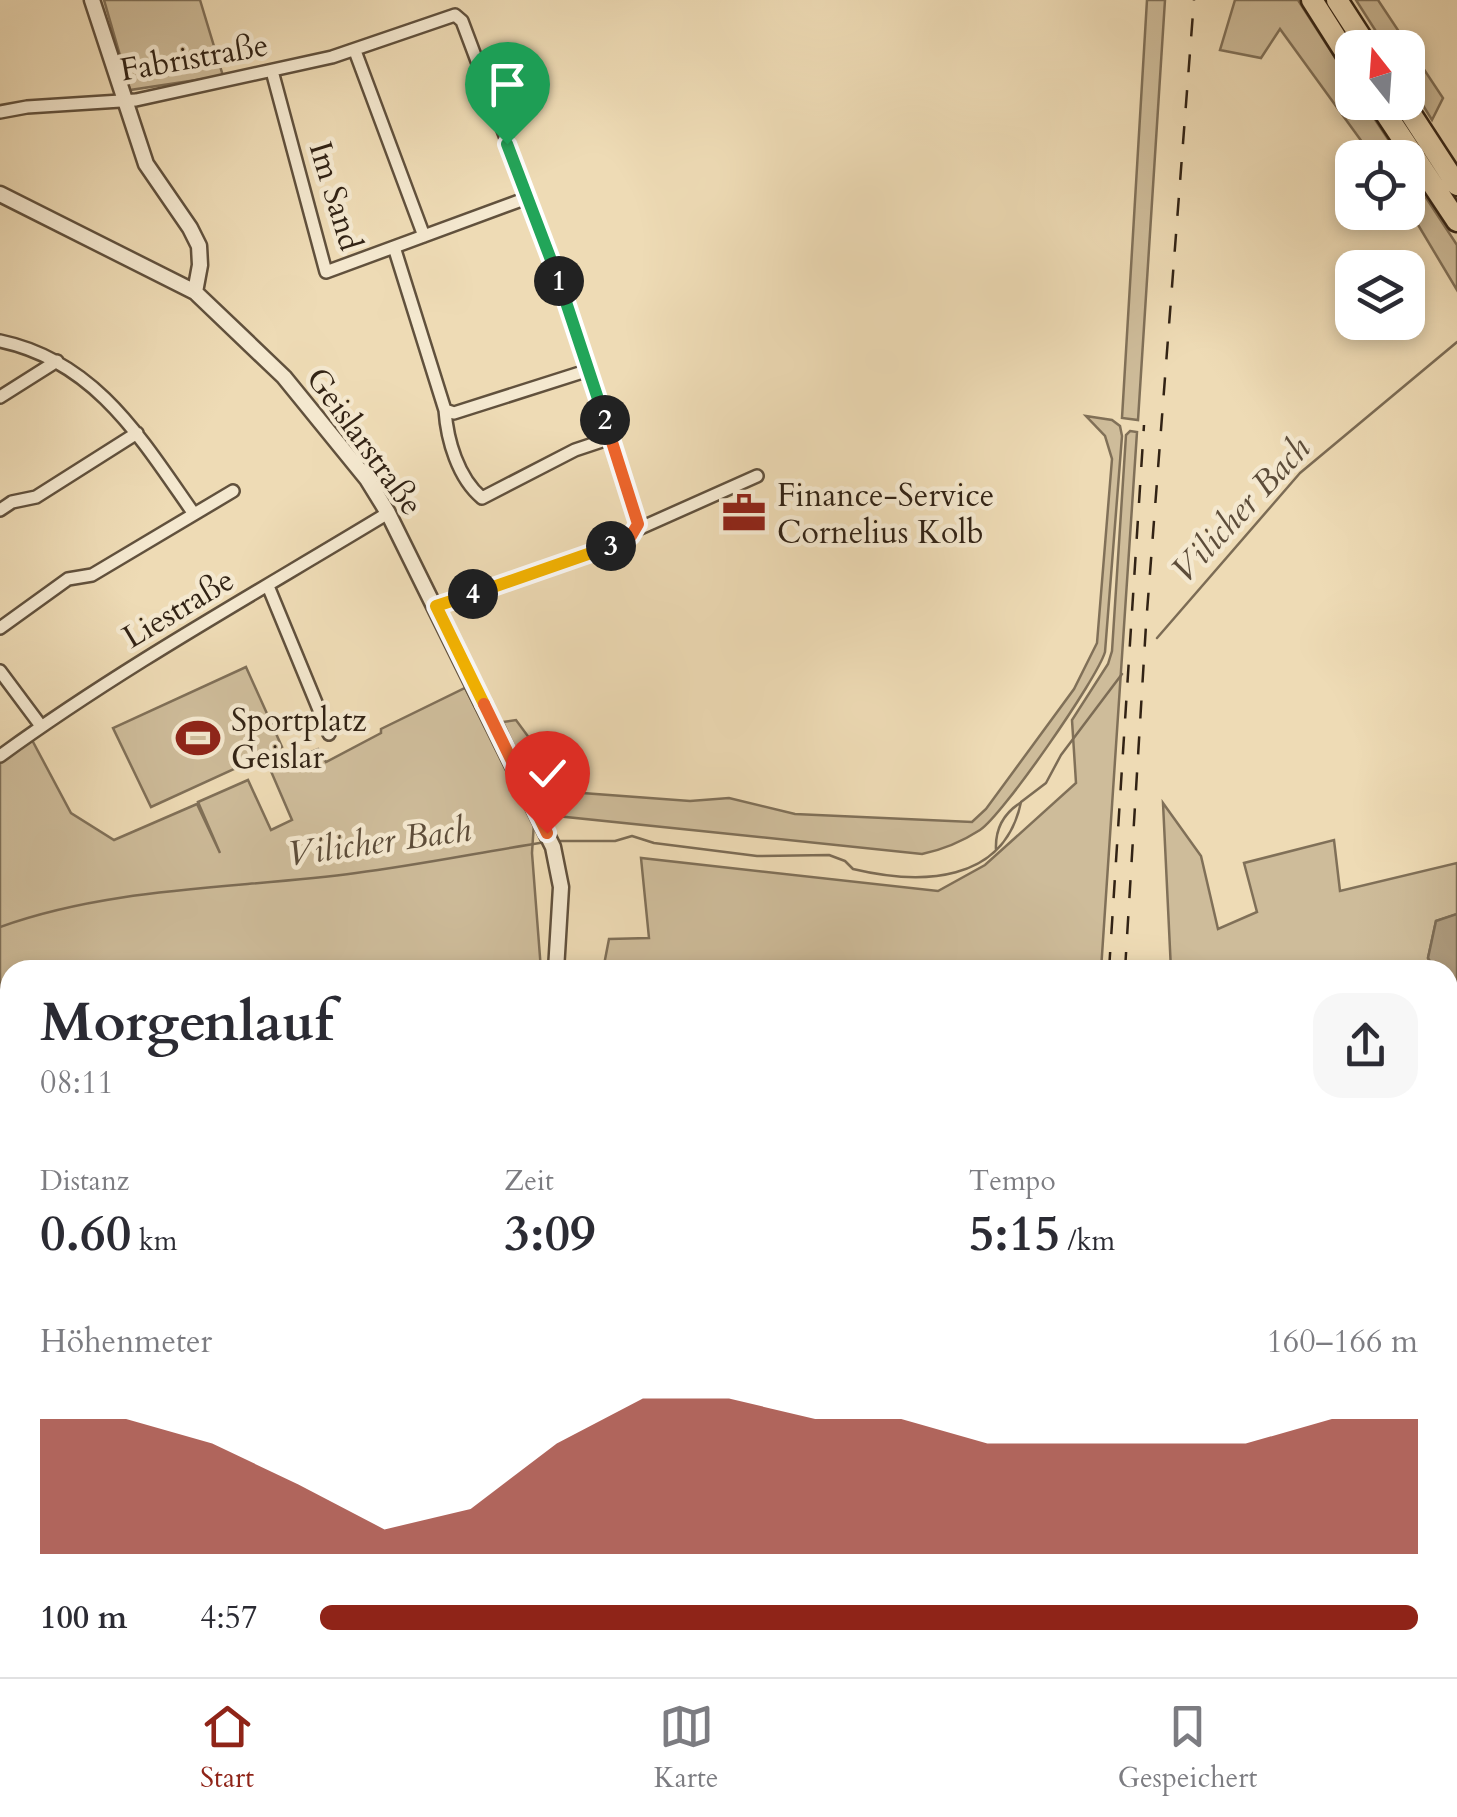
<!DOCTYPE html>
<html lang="de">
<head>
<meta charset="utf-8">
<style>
  :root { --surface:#fff; --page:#f7f7f7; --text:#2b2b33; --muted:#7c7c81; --line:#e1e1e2; --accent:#8f2418 }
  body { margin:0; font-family:Cardo,serif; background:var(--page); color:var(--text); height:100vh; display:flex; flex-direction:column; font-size:38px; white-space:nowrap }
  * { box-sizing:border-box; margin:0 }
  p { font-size:32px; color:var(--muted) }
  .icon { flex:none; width:55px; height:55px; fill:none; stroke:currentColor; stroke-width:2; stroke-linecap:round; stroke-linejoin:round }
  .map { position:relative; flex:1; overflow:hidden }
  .details { position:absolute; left:0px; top:960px; width:1458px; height:718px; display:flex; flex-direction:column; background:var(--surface); border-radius:30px 30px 0 0; box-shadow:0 5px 15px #0003 }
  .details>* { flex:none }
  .needle { width:65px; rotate:343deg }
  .fabs { position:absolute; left:1335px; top:30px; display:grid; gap:20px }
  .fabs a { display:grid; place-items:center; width:90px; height:90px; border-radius:20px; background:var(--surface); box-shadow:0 5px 15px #0003; font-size:50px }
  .pin { position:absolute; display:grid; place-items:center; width:85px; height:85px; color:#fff; margin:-102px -42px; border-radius:50% 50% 50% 0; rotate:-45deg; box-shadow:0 0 10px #0007 }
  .pin .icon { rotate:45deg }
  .km { position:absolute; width:50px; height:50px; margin:-25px; border-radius:50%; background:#222; color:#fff; font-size:28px; line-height:50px; text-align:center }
  .round { display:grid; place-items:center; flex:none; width:105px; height:105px; border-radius:30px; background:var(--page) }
  .headline { display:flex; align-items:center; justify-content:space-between; height:170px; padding:0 40px }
  h1 { font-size:55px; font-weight:700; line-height:75px }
  .figures { display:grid; grid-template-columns:repeat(3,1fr); gap:15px; height:170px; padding:10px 40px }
  .figures div { display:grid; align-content:center }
  .figures b { font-size:50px; font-weight:700 }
  .figures small { font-size:28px; font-weight:400 }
  .figures p { font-size:28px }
  .chart { height:280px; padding:20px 40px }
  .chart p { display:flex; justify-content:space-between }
  .chart svg { width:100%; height:180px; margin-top:10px; fill:var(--accent); opacity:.7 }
  ul { padding:0 40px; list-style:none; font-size:32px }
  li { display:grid; grid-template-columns:160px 120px 1fr; align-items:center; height:75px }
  li i { height:25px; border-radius:12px; background:var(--accent) }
  .tab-bar { display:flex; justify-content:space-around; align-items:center; height:140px; border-top:2px solid var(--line); background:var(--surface); font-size:28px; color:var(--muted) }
  .tab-bar a { display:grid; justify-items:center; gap:5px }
  .tab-bar .on { color:var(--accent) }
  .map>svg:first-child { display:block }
</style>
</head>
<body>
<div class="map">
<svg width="1457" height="1677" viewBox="0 0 1457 1677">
  <rect width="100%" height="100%" fill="#eedbb5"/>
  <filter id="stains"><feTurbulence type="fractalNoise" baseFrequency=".002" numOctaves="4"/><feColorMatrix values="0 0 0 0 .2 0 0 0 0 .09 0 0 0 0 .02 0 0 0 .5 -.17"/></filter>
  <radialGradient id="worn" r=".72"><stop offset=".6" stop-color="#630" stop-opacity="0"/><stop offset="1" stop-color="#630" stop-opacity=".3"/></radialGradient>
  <path fill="#cebc9a" stroke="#807058" stroke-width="2.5" d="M104,0h96l23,76 -93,14z
    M1147,0h18l-27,420 -16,-2z
    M1235,0h63l54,84v18l12,1 36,54h-27l-93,-128 -19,29 -41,-8z
    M1356,0h22l65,98 -11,22 -24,-39v-33l-22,-1z
    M1421,190l36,55v45l-49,-82z
    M1086,416l26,4 8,6 2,10 -17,216c-8,27 -103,164 -125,178 -17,11 -39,20 -58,24l-375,-39 -44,-93 13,-2 53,72 121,9 39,-3 66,16 177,8 14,-13 88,-120 23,-46 15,-184 -7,-23z
    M1130,431l7,1 -36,538h-498l6,-31 40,-1 -8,-80 297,33 47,-26 91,-82 -4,-63 36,-56 4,-13 14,-216z
    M246,667l36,80 -131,60 -38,-79z
    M465,688l69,134 -2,31 9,117h-531v310l-10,3v-522l32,-21 39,73 43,27 83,-36 23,49 -22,-51 50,-22 23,50 21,-10 -22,-51 48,-20 8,13 55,-29v-4z
    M1163,803l38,53 17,73 39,-17 -13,-49 90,-23 6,51 117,-28v51l-21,7 -8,37 7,12h-264z"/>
  <path fill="#ae9c7f" stroke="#7c6c55" stroke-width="2.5" d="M1457,914v92h-1l-8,-15v-21h-13l-7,-12 8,-37z"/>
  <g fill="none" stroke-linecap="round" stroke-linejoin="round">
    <path stroke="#7c6c55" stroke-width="2.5" d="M1157,638l143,-165 157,-131
      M559,841h56l17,-5 22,7 103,13 72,-1 16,6 8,8c67,16 151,15 168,-67l25,-19 15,-28 61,-81
      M996,850c-1,-20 7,-36 24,-47
      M0,927c114,-41 237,-38 356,-54 63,-8 126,-21 190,-31"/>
    <g stroke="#61513d" stroke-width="16">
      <path id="minor" d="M355,51l69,185
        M272,71l54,201 68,-25
        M0,112l27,-5 109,-7 196,-43 123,-42 7,6 91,242 84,257 -1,10
        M527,198l-133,49 51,163 9,3 135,-43
        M0,341c96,20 142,99 194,173
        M0,397l57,-36
        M445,410c2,30 13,68 37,88l93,-48 36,-12
        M0,510l12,-8 24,-5 101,-64
        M268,586l61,148
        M436,606l185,-64 15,-12 121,-54
        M0,628l68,-49 24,-4 141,-84
        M0,671l41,55
        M0,756c124,-90 258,-164 388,-243
        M1448,1060l9,-2
        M0,1356l10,22
        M1448,1416l5,11
        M441,1668l5,9
        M1171,1668l2,9
        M1303,1668l3,9
        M1444,1668l4,9
        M92,1677l10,-9
        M187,1677l19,-9
        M391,1677l19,-9
        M1052,1677l2,-9"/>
    </g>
    <g stroke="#61513d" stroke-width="19">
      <path id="tertiary" d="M92,0l54,164 44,64 9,18 1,19 -5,27
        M0,194l195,98 89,85 83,102 21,34 165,334 8,40 -5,83
        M0,1658l10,-5
        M918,1668l10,9
        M594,1677l3,-9"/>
    </g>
    <g stroke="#322315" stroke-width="22">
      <path id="primary" d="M1448,1213l9,-5
        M764,1677l6,-9"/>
    </g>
    <g stroke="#322315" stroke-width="25">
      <path id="motorway" d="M1312,0l40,63
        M1337,0l31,48
        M1378,102l79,119
        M1403,102l54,83"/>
    </g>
    <use href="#minor" stroke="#f4e8cf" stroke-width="11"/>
    <use href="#tertiary" stroke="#f4e8cf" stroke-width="14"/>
    <use href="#primary" stroke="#eedbb5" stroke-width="18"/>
    <use href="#motorway" stroke="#eedbb5" stroke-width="20"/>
    <path stroke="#322315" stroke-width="2.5" d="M1448,1190l9,-6
      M704,1677l4,-9"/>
    <path stroke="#322315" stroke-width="2.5" stroke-dasharray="18 18" stroke-linecap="butt" d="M1109,970l35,-545
      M1125,970l21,-345 48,-625
      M1013,1677l2,-9
      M1035,1677l2,-9"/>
  </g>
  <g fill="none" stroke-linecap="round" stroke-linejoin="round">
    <g stroke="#fff" stroke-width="20">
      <path id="split-1" d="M507,144l52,137"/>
    </g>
    <g stroke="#fff" stroke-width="20">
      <path id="split-2" d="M559,281l46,139"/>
    </g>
    <g stroke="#fff" stroke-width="20">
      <path id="split-3" d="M605,420l33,104 -7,12 -20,10"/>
    </g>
    <g stroke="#fff" stroke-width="20">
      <path id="split-4" d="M473,594l138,-48"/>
    </g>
    <g stroke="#fff" stroke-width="20">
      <path id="split-5" d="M473,594l-37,12 48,98"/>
    </g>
    <g stroke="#fff" stroke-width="20">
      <path id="split-6" d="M484,704l63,129"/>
    </g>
    <use href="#split-1" stroke="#22a559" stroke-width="12"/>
    <use href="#split-2" stroke="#22a559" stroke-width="12"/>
    <use href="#split-3" stroke="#f0652b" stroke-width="12"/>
    <use href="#split-4" stroke="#f5b400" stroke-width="12"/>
    <use href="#split-5" stroke="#f5b400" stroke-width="12"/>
    <use href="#split-6" stroke="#f0652b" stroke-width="12"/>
  </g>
  <defs>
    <g id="office-bare" transform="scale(3.45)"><path d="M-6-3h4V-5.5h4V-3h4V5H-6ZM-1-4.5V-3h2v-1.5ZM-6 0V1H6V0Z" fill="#8f2418" stroke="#f4e8cf" stroke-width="2.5" paint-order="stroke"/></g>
    <g id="stadium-bare" transform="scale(3.45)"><path d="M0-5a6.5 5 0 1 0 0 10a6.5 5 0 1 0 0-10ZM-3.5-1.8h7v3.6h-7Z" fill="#8f2418" stroke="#f4e8cf" stroke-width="2.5" paint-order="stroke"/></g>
  </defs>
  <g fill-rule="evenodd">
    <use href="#office-bare" x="744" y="513"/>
    <use href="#stadium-bare" x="198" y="738"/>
  </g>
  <g text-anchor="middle" stroke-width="9" stroke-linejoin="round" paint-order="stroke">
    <g font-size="32" fill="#322315" stroke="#f4e8cf">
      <text transform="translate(194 57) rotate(-10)" y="11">Fabristraße</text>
      <text transform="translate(336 196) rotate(73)" y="11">Im Sand</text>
      <text transform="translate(365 441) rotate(54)" y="11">Geislarstraße</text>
      <text transform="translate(178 608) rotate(-31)" y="11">Liestraße</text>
    </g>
    <g font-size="32" fill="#322315" stroke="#f4e8cf" text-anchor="start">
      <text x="777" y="506">Finance-Service<tspan x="777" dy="37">Cornelius Kolb</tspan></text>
      <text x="231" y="731">Sportplatz<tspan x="231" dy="37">Geislar</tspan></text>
    </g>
    <g font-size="35" font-style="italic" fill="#5d4d3a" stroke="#f4e8cf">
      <text transform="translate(1240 509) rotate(-47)" y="12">Vilicher Bach</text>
      <text transform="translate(379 841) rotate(-8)" y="12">Vilicher Bach</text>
    </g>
  </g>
  <rect width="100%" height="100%" filter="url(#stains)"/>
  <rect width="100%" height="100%" fill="url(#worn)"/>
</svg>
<div class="fabs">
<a><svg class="needle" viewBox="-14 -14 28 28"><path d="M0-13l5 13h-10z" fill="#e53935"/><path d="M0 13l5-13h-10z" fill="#7c7c81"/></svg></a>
<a><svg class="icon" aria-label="locate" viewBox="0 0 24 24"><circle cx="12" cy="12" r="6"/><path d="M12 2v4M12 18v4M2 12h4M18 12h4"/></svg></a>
<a><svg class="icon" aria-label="layers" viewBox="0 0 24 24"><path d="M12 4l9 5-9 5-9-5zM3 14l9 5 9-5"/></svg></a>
</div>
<div class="pin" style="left:507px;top:144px;background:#1e9e55"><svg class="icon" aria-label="arrive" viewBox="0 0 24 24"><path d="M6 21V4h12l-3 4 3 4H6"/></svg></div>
<div class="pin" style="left:547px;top:833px;background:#d93025"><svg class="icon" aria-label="check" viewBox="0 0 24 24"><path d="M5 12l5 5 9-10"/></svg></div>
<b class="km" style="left:559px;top:281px">1</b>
<b class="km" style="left:605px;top:420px">2</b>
<b class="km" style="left:611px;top:546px">3</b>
<b class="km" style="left:473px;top:594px">4</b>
<section class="details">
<div class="headline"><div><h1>Morgenlauf</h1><p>08:11</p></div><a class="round"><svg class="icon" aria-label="share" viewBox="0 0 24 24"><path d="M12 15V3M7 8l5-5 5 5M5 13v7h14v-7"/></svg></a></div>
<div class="figures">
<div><p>Distanz</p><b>0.60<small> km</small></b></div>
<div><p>Zeit</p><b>3:09</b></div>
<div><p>Tempo</p><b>5:15<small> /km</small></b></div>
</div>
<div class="chart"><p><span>Höhenmeter</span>160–166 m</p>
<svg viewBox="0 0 160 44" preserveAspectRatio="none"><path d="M0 44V11L10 11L20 17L30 27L40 38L50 33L60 17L70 6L80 6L90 11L100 11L110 17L120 17L130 17L140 17L150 11L160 11V44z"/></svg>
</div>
<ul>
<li><b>100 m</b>4:57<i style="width:100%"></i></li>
</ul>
</section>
</div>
<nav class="tab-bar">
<a class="on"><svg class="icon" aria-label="home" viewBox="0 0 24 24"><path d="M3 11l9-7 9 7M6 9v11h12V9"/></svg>Start</a>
<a><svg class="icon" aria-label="map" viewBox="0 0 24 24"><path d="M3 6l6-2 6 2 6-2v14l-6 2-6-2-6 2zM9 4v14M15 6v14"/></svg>Karte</a>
<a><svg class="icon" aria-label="saved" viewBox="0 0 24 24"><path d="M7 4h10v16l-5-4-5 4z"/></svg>Gespeichert</a>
</nav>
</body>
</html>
